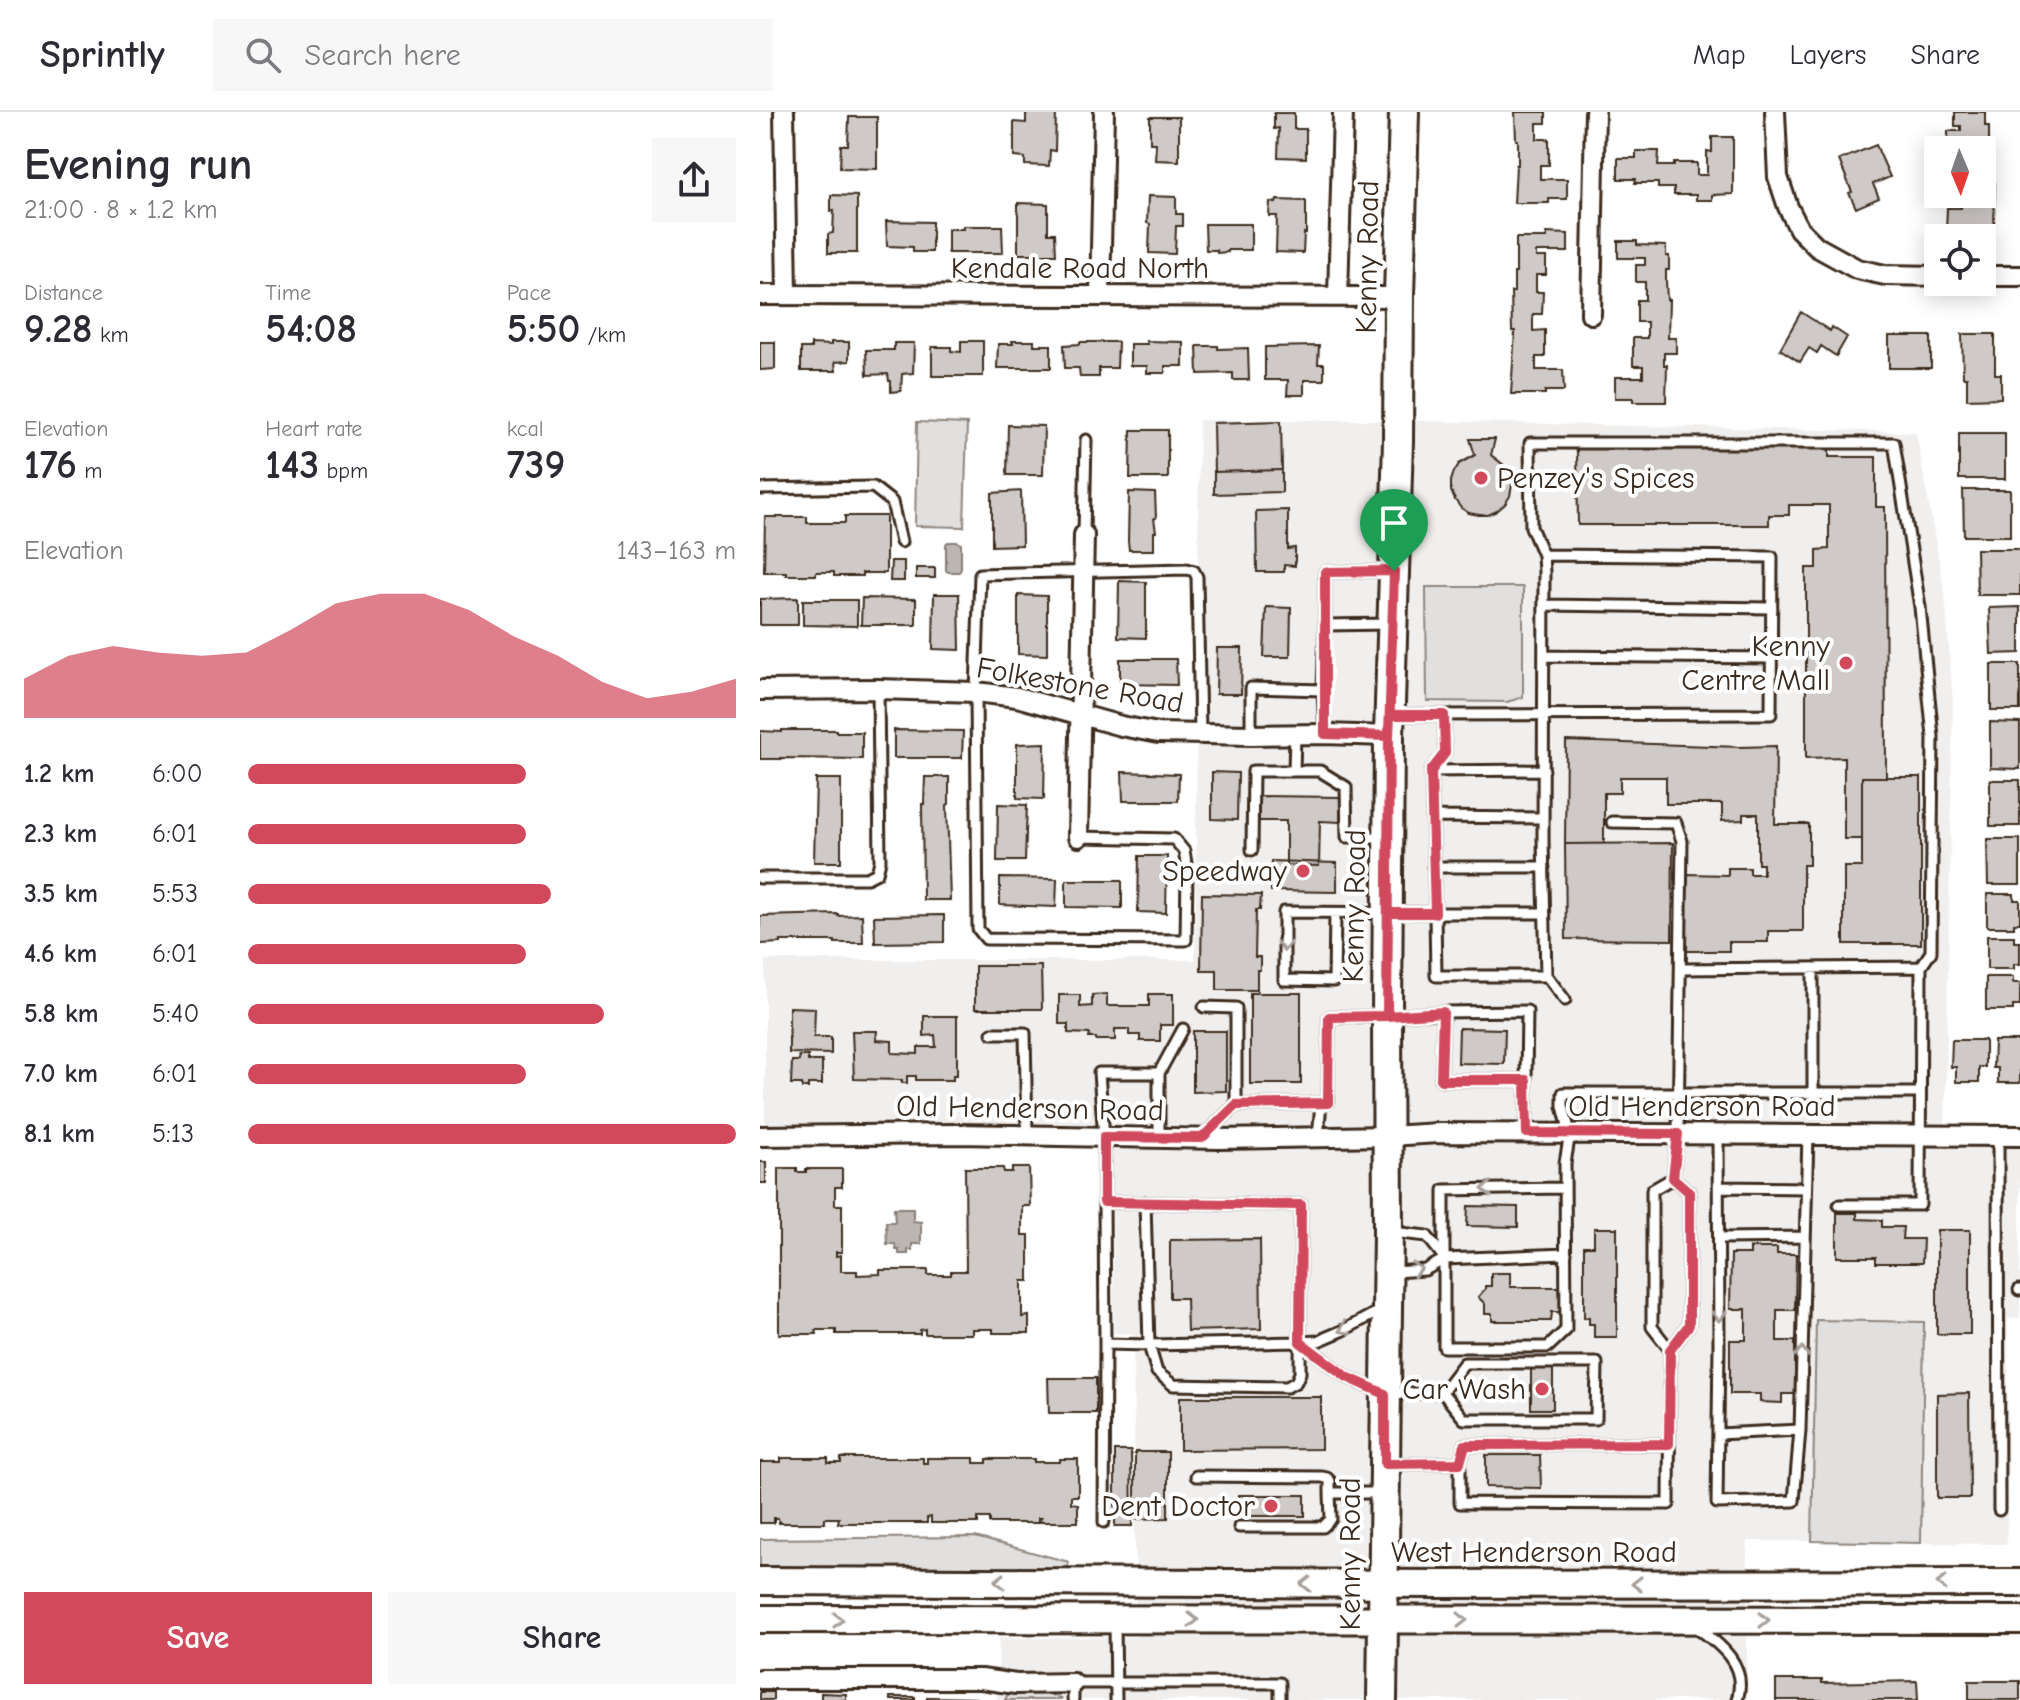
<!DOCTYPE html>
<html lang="en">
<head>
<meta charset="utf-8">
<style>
  :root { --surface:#fff; --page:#f7f7f7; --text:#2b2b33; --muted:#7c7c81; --line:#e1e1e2; --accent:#d1495b }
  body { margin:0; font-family:"Comic Neue",sans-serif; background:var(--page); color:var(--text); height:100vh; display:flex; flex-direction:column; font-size:30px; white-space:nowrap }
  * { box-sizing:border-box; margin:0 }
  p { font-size:26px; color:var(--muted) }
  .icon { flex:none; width:44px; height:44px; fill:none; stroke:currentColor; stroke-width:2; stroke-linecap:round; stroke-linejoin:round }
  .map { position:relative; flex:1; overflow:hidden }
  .side { display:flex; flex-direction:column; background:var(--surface); width:760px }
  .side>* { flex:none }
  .needle { width:52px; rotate:178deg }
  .controls { position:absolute; left:1164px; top:24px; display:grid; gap:16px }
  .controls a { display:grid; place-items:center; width:72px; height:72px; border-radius:0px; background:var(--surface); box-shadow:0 4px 20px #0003; font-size:40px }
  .pin { position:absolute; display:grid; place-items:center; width:68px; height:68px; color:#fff; margin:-82px -34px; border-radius:50% 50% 50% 0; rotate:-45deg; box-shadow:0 0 8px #0007 }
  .pin .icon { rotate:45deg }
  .round { display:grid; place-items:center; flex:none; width:84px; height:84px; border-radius:0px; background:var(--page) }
  .summary { display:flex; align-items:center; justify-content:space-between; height:136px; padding:0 24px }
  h1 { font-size:44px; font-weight:700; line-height:60px }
  .figures { display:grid; grid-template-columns:repeat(3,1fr); gap:12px; height:136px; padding:8px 24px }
  .figures div { display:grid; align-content:center }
  .figures b { font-size:40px; font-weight:700 }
  .figures small { font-size:22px; font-weight:400 }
  .figures p { font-size:22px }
  .chart { height:224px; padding:16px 24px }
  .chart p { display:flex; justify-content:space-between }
  .chart svg { width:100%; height:144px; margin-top:8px; fill:var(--accent); opacity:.7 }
  .cta { display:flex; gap:16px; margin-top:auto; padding:16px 24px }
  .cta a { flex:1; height:92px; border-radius:0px; background:var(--accent); color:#fff; font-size:32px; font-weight:700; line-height:92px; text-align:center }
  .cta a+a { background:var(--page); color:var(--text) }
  ul { padding:0 24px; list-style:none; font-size:26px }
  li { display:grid; grid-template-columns:128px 96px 1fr; align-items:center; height:60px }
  li i { height:20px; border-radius:10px; background:var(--accent) }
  header { display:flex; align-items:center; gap:48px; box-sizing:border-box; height:112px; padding:0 40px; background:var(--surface); border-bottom:2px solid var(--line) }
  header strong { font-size:38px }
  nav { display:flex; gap:44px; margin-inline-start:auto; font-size:28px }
  .search { width:560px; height:72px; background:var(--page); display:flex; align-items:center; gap:20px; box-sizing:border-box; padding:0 28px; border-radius:0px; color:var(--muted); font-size:30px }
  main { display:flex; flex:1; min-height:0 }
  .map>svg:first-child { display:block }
</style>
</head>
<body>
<header>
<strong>Sprintly</strong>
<div class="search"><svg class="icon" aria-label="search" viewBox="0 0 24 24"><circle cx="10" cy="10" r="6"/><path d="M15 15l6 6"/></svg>Search here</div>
<nav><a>Map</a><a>Layers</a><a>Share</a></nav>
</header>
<main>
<section class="side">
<div class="summary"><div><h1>Evening run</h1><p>21:00 · 8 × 1.2 km</p></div><a class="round"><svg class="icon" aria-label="share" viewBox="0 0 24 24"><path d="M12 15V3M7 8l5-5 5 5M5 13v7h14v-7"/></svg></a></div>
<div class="figures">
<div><p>Distance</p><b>9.28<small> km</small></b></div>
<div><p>Time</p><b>54:08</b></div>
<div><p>Pace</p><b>5:50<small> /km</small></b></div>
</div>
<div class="figures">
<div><p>Elevation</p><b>176<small> m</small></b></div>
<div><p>Heart rate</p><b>143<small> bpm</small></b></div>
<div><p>kcal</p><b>739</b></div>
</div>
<div class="chart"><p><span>Elevation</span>143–163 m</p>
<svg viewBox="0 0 160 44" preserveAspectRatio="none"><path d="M0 44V32L10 25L20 22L30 24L40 25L50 24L60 17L70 9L80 6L90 6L100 11L110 19L120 25L130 33L140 38L150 36L160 32V44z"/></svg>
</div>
<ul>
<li><b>1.2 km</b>6:00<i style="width:57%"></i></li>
<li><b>2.3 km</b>6:01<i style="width:57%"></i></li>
<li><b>3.5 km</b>5:53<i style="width:62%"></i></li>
<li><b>4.6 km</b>6:01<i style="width:57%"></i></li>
<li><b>5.8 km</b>5:40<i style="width:73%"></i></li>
<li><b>7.0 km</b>6:01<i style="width:57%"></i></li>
<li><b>8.1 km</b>5:13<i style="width:100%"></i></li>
</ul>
<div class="cta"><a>Save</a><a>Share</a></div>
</section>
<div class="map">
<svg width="1260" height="1588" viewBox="0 0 1260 1588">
  <rect width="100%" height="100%" fill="#fff"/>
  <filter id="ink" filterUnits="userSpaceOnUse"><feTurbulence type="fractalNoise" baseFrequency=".0125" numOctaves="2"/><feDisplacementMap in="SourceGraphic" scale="16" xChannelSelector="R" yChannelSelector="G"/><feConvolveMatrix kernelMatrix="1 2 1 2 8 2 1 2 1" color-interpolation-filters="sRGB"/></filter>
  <g filter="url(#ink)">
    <path fill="#f1efee" d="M439,308h172l545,12 29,162 8,109 -8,432 75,1v182l-12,1 -1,225 -86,-1 3,-221 -108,-2 -4,221h-65v159h-750l2,-62 137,-1 -3,-303 -19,-1 -2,-193 82,-2v-11h-429v-167h430z"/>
    <path fill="#e2e0de" stroke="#8e857e" stroke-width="2" d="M157,310l50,2 -3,103 -49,-1z
      M666,475h97v110l-16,5 -80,-1z
      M1056,1208l108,2 -3,221 -109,-2z
      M215,1425l94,25 -2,7h-307v-30z
      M248,1582h42l12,6h-57z"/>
    <path fill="#bcb6b3" stroke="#887e77" stroke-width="2" d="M188,430h10l3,2v25l-2,3h-11l-2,-2v-26z
      M134,1096h19v13l8,1v22h-9v6h-4v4h-9v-4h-3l-1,-6h-8l-1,-22h9z"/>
    <path fill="#cfcac7" stroke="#3b2a1e" stroke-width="2" d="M755,0h31v11h-9v16h12v26h-9v14h27v20h-18v4h-35l2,-38h2v-25h-2z
      M1195,0h30v14h4v18h4v21h-11v-15h-34v-19h13v-5h-6z
      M266,1h30l-1,38 -5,-1 -1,16 -24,-1v-7l-11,-1v-35l12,1z
      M514,1h20v16h12v29l-28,-1 1,-29 -5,1z
      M89,5h28v52l-37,-1 1,-23h7z
      M390,5h29v44l-24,-1 1,-17h-6z
      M952,25h21v57l-21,1v5h-16v-5h-22v-7h-16v-5h-23l1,-4h-18v-21h18v-7h23l-1,15h16v-3h23v12h10v-24l5,1z
      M1116,33l14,32 -17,7 6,14 -23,10 -7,-15 3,-1 -13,-32z
      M1222,71h13l-1,46 -48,2 1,-23h14v-14h21z
      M71,83l26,1v57h-29v-19l5,-1 1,-23 -3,1z
      M388,84l28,1v17h7v12h-7l-1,28 -26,-1 1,-29 -3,-1z
      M517,88l29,1v33l-2,-1 -1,20 -27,-1 1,-36h-8l1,-14 6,1z
      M258,91l30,1v29h7l1,21h-38z
      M126,109l46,1v30h-19v-5l-26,-1z
      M445,112h46v26h-23v2l-11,1v-3h-11z
      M203,114h39l1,27h-55v-24h15z
      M786,121l22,1v18h-32v5h10v18h-10v17h7l-1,22h-9v17l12,-1v27h-9v13h27l1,21h-19v3h-34l4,-63h-3l-1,-39h3v-19h2v-35h31z
      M858,129h19v4l29,1v10h3v14h-3v11l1,19h2l-1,38h8v15h-12v12h3l-1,37h-33v-4h-18v-21h28v-11h-10v-28h14v-16h-10v-22h8v-18h-9v-17h9v-7h-27z
      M1041,200l29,19 2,-4 15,10 -11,19 -15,-10 -4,7 -8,-5 -9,14 -20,-13z
      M1202,222h33v40h6v24l-34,1v-22h-4z
      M1129,224h42v32h-42z
      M201,229h22v35h-51v-29h19v4l10,1z
      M252,229h22v4h17v23h-54l1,-24h15z
      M386,229l37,1v24h-18v7h-18v-7h-17v-22h17z
      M0,230h15v27l-15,1z
      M71,230h18v19l-14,1 1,9h-35v-23h10v-4l20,1z
      M320,230h38l-1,26h-18v9h-19l-1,-9h-14l-1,-23 16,-1z
      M134,231h20l-1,30 -11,1 -1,17 -10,1v-11h-2l-1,-7 -21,1 -1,-25h28z
      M437,234h21v3l30,-1 1,32h-16v-7l-35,1z
      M559,234l-1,18h6v16h-20v15h-17l1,-15h-23v-33z
      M521,309l1,49 -68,2 -1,-49z
      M248,313l36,1 -1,49h-36z
      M371,318h37v48h-38z
      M1199,321h46v46h-46z
      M710,327h25l-4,16 14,11 5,9 2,10 -2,11 -5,8 -8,7 -9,4h-9l-10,-2 -8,-5 -6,-8 -4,-9v-10l3,-9 5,-8 16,-9z
      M817,337h252v8h47v50h9l1,270h-24v62h-18v-82l-38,1v-190h11v-18l12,-1v-44h-40v10h-20v10h-191z
      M522,358v22l-68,2v-22z
      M1203,378h47v46h-46z
      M261,379l1,54 -30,1v-53z
      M369,380l26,1 1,25h-2l2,14h-2v18h-25l-1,-9z
      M528,398v39l7,-1v18l-11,-1v7h-27l-1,-61z
      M85,404h41v57h-24v3h-28v-4h-18v3h-30v-3h-22l1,-55h42v6h38z
      M1216,437h44v46h-43z
      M131,449h13v20h-14z
      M156,456h19v10h-19z
      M359,469l27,1v56l-28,-1z
      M174,482h25l1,56 -27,-1z
      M258,483l29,1v59l-29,-1z
      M38,486v27h-38v-26z
      M102,486l54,1v26h-55z
      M43,488h54v26l-54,-1z
      M506,495l25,1 -1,49h-26z
      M1260,495v46l-29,1 -2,-46z
      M457,536h25l-1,46h-25z
      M360,547h56l1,26 -57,-1z
      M1231,552h29v46h-29z
      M1230,610l30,1v46l-30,-1z
      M22,618h54v2h26v27l-82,-1v1h-20v-28l22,1z
      M134,618l69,1 -1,27h-68z
      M806,629l174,6 36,-1 -1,78h34v41h-6v66h-35v11h-39v9h-42v-77l41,1v-7h22v6h13v-10h-5v-50h-15v6l-21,1v-17h-56v-27h-46v16h-16v51h-39z
      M285,631l-1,56 -27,-1v-54z
      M362,660l57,2 -1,27h-55z
      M452,660l26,1 -1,47 -25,-1z
      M165,665h24v27l-2,1 3,95h-27l-1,-96h2z
      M1102,665h59v167h-77v-77h18z
      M56,667h25v83h-27z
      M1230,668h30v46h-30z
      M499,684l82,1 -1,25 -20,-1 -1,45 -33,-1v-44h-27z
      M238,692l29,1 -2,56h-28z
      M1227,727h33v46h-32z
      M913,731l-1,97 -106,-1 -1,-95z
      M379,744h28l-1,57 -28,-1z
      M511,749l66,2v29l-66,-1z
      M240,766l57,1 -1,28 -56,-2z
      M306,768h56v28l-56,-1z
      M442,782l59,1 -1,15h-4l-1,47h5v13h-3v20h-40v-20h-16z
      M1227,782h27v6h6v23h-6v4h-27z
      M78,802v2l24,-1 1,28h-28v-2h-54v2l-21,1v-28z
      M184,803v27l-69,1 -1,-27z
      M1227,824h27v6h6v22h-6v5h-27z
      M215,854h66l1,43h-67z
      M1226,865h27v6h7v23h-7v4h-27z
      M490,881h51v91h-51z
      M347,882v12h42v-12h24v31h-13v16h-20v-6h-11v-6h-14v11h-19v-2h-7l1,-4 -22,-1v-9h-9v-29h21v12l12,-1v-11z
      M29,895l26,1 -1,29h17v17l-42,-1z
      M164,904h33v59h-4v5h-37v-4h-9v7h-5v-3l-48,-1 -2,-48h25l-1,9 16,1v12l26,1v-7h18l-1,-12 -11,1z
      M699,916l46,1 -1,35 -46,-1z
      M433,919h33v60l-33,1z
      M1192,928h33v27h-6v15h-23v-15h-5z
      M1234,929h26v42h-22v-15h-5z
      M39,944h9v5h14v23h-14v4h-6v-4h-11l1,-23h7z
      M0,1050h6v21h-6z
      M19,1056h18v4h9v-3h36v18h-7v18h7v47h-6v4l5,-1v16h16v4l23,-1v-4h48v5h23v-4h15l-1,-103h38l1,4h8v-4h17l1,38h-8v29h7v46h-7v36l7,-1v17h-36v-4h-21v5h-47v-5l-5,1v4h-84v-4h-20l1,4h-38z
      M708,1094l50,1v20l-51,-1z
      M1077,1101h20v6l25,1v7h21l-1,12h21l-1,24h-46v-6h-39z
      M834,1116h23v109h-23v-13h-5v-7l-5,1v-72h10z
      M1177,1118h33v104h-33z
      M500,1127l1,90 -74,2 -1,-33h-16v-58z
      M990,1136h27v6h19l-1,56h-18v31h18v53h-13v9l-22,-1v-8h-30v-54h16v-31h-16l1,-55h19z
      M731,1161h19v14h51l-1,25h-8l-1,9h-59v-7h-7v-10l-7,-7 7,-8v-3h6z
      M771,1257h22v40h-22z
      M288,1266h48v35h-47z
      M1209,1281l1,105h-33v-104z
      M420,1285h141v52l-141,1z
      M355,1339h16l1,75h-17z
      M375,1340h33v66l-33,1z
      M726,1343h54l1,33 -55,-1z
      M21,1346h47v5h13v-5h82v5h4v-5h47v5h13v-4h47v3h26v-3h18v37h-7v7l7,1v18h-38l1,-4h-3v5h-48v-5h-12v5h-47v-6l-4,1v5h-89l1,-5h-14v5h-46l-1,-5h-4v5h-14v-61h21z
      M478,1383h67v21h-67z
      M1016,1568h46v3l95,-2 1,19h-142z
      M1209,1569h51v19h-51z
      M0,1580h13v8h-13z
      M61,1581l25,1v6h-25z
      M130,1585h25v3h-25z
      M167,1585l49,1v2h-49z"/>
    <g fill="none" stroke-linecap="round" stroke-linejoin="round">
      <g stroke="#3b2a1e" stroke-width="15">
        <path id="service" d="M0,377l113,-2 19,15 9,40
          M324,423l2,-95
          M784,493l228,3
          M629,512l-64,1v-53l67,-1
          M784,544l227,2
          M563,578l2,-65
          M634,603l377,-1 1,-157 -229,-2
          M684,603l1,38 -14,18 4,142h109
          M535,622l-1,37h26l26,16 1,50h39
          M491,623v-47l72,2 2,44
          M671,659l113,-1
          M672,705l111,1
          M318,725l96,2 10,12 3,18 -1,71 -200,-1 -8,-10 -2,-237 4,-118 207,-5 7,2 3,6 3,157
          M492,738l1,-79h41
          M673,755h111
          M0,766h107l10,-5 3,-12 -2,-172
          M575,801l-1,68 -50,-1v-68l151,1 1,63h110l-3,-137 1,-267 -1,-17 -12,-28 -1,-84h364l26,164 13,130 -2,215 -10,15 -1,238h-81
          M1053,856v125
          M921,857l240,-2
          M786,863l19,25
          M444,895l32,1v97l92,-2 1,-86 58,-1 56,-4
          M767,899l-1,69h-85l2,-68z
          M232,921h33l2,103
          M399,961l24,-44
          M766,968l1,53
          M958,1023l1,210 -2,158 77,-2 6,-71 8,-295
          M444,1024l32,-31
          M1238,1024l1,374
          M558,1025l3,-34
          M959,1075l87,1
          M805,1076l-121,2v157h104l18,-17 -1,-167 5,-30 -7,-27v-13h357
          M344,1090v-65l-5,-64h60v64
          M385,1090l4,143 8,27 16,13 114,2 9,-5 4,-9 1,-168 -197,-3 1,142 44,1 151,-3 18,-1 26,-11 39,-21
          M632,1120l35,4 18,23
          M959,1126l86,-1
          M633,1160l32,-2 20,-11 121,-5
          M1259,1178h1
          M540,1230l47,35 38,17 57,-2 22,27h132l1,-56h-133l-22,29
          M910,1238l-18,-23v-137l21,-12
          M958,1322l82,-4
          M700,1351l5,-18 204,-1
          M628,1352l72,-1v40l209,1 1,-154 19,-25v-133l-16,-14 5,-44 4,-293 -6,-18 -64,-1
          M436,1364l126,1 5,1 3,3v12h51
          M344,1410l1,-178
          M479,1415h84l8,-8 -1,-26
          M355,1511l1,77
          M935,1514c26,19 53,39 42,74
          M313,1588v-17h207v17"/>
      </g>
      <g stroke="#3b2a1e" stroke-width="24">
        <path id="minor" d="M24,0l3,182
          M1015,0l3,65 10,30 11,22 18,18 40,22 28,6 53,1
          M1222,164h38
          M0,183l639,2
          M340,183l4,-183
          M578,185l5,-185
          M831,202l4,-202
          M0,578l118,-1 98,3 41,5 104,29 37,7 93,2 74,-1 64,2
          M318,725l6,-302
          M0,1024l198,-2 261,5 169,-3 51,-3 581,3
          M0,1567h221l35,5 57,-1"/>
      </g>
      <g stroke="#3b2a1e" stroke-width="32">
        <path id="secondary" d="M0,1469l680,3 580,-1
          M0,1507l1260,1"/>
      </g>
      <g stroke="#3b2a1e" stroke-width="34">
        <path id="primary" d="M622,1588l6,-468 -1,-216 2,-280 9,-295 1,-144 5,-185"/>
      </g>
      <use href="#service" stroke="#fff" stroke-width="9"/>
      <use href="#minor" stroke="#fff" stroke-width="18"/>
      <use href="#secondary" stroke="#fff" stroke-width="26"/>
      <use href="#primary" stroke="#fff" stroke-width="28"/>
    </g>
    <defs><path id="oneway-chevron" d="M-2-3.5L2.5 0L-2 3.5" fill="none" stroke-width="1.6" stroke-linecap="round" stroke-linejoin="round" transform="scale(2)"/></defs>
    <g stroke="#a79f9a">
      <use href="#oneway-chevron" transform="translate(524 834) rotate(90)"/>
      <use href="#oneway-chevron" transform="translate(727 1077) rotate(179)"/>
      <use href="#oneway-chevron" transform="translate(657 1157) rotate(-9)"/>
      <use href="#oneway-chevron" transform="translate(959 1204) rotate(90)"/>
      <use href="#oneway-chevron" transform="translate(584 1217) rotate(154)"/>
      <use href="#oneway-chevron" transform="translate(1042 1240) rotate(-88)"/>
      <use href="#oneway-chevron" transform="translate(240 1469) rotate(-180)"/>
      <use href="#oneway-chevron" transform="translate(1182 1471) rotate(180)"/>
      <use href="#oneway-chevron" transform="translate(546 1472) rotate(-180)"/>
      <use href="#oneway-chevron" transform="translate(877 1472) rotate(180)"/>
      <use href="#oneway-chevron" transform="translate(78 1508)"/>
      <use href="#oneway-chevron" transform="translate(433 1508)"/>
      <use href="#oneway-chevron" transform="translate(702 1508)"/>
      <use href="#oneway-chevron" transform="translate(1004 1508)"/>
    </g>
  </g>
  <g fill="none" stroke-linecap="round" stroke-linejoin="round" filter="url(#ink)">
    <g stroke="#fff" stroke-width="16">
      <path id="route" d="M634,459l-5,165 -2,280 -58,1 -1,86 -92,2 -34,33 -98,-1v65l197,3 -1,137 47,35 38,17v70l75,-1 5,-18 204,-1 1,-94 19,-25v-133l-16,-14 5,-44 -151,-1 -1,-53h-85l2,-68 -56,4 1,-103h47l-4,-142 14,-18 -1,-38h-54l-1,21 -64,-2v-162l69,-1"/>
    </g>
    <use href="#route" stroke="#d1495b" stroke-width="10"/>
  </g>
  <g fill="#d1495b" stroke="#fff" stroke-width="3">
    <circle cx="721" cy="366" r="8"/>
    <circle cx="1086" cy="551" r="8"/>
    <circle cx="543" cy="759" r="8"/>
    <circle cx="782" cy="1277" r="8"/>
    <circle cx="511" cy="1394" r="8"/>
  </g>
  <g text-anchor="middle" stroke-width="8" stroke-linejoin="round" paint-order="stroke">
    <g font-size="30" fill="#3b2a1e" stroke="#fff">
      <text transform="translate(607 145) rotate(-89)" y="10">Kenny Road</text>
      <text x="320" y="166">Kendale Road North</text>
      <text transform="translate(320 573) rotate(10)" y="10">Folkestone Road</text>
      <text transform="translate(594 794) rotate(-89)" y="10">Kenny Road</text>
      <text x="942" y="1004">Old Henderson Road</text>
      <text transform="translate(270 996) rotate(1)" y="10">Old Henderson Road</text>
      <text x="774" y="1450">West Henderson Road</text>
      <text transform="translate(590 1442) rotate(-90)" y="10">Kenny Road</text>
    </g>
    <g font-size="30" fill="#3b2a1e" stroke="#fff" text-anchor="end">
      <text x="737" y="376" text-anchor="start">Penzey's Spices</text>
      <text x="1070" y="544">Kenny<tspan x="1070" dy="34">Centre Mall</tspan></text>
      <text x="527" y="769">Speedway</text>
      <text x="766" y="1287">Car Wash</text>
      <text x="495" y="1404">Dent Doctor</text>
    </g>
  </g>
</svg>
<div class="controls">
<a><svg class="needle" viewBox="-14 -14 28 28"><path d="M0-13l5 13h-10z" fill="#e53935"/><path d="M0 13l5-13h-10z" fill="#7c7c81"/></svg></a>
<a><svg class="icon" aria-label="locate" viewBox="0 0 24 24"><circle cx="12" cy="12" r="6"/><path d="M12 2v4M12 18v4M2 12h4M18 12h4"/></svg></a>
</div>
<div class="pin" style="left:634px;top:459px;background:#1e9e55"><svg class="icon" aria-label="arrive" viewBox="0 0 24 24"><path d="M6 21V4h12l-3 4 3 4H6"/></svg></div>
</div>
</main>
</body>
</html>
